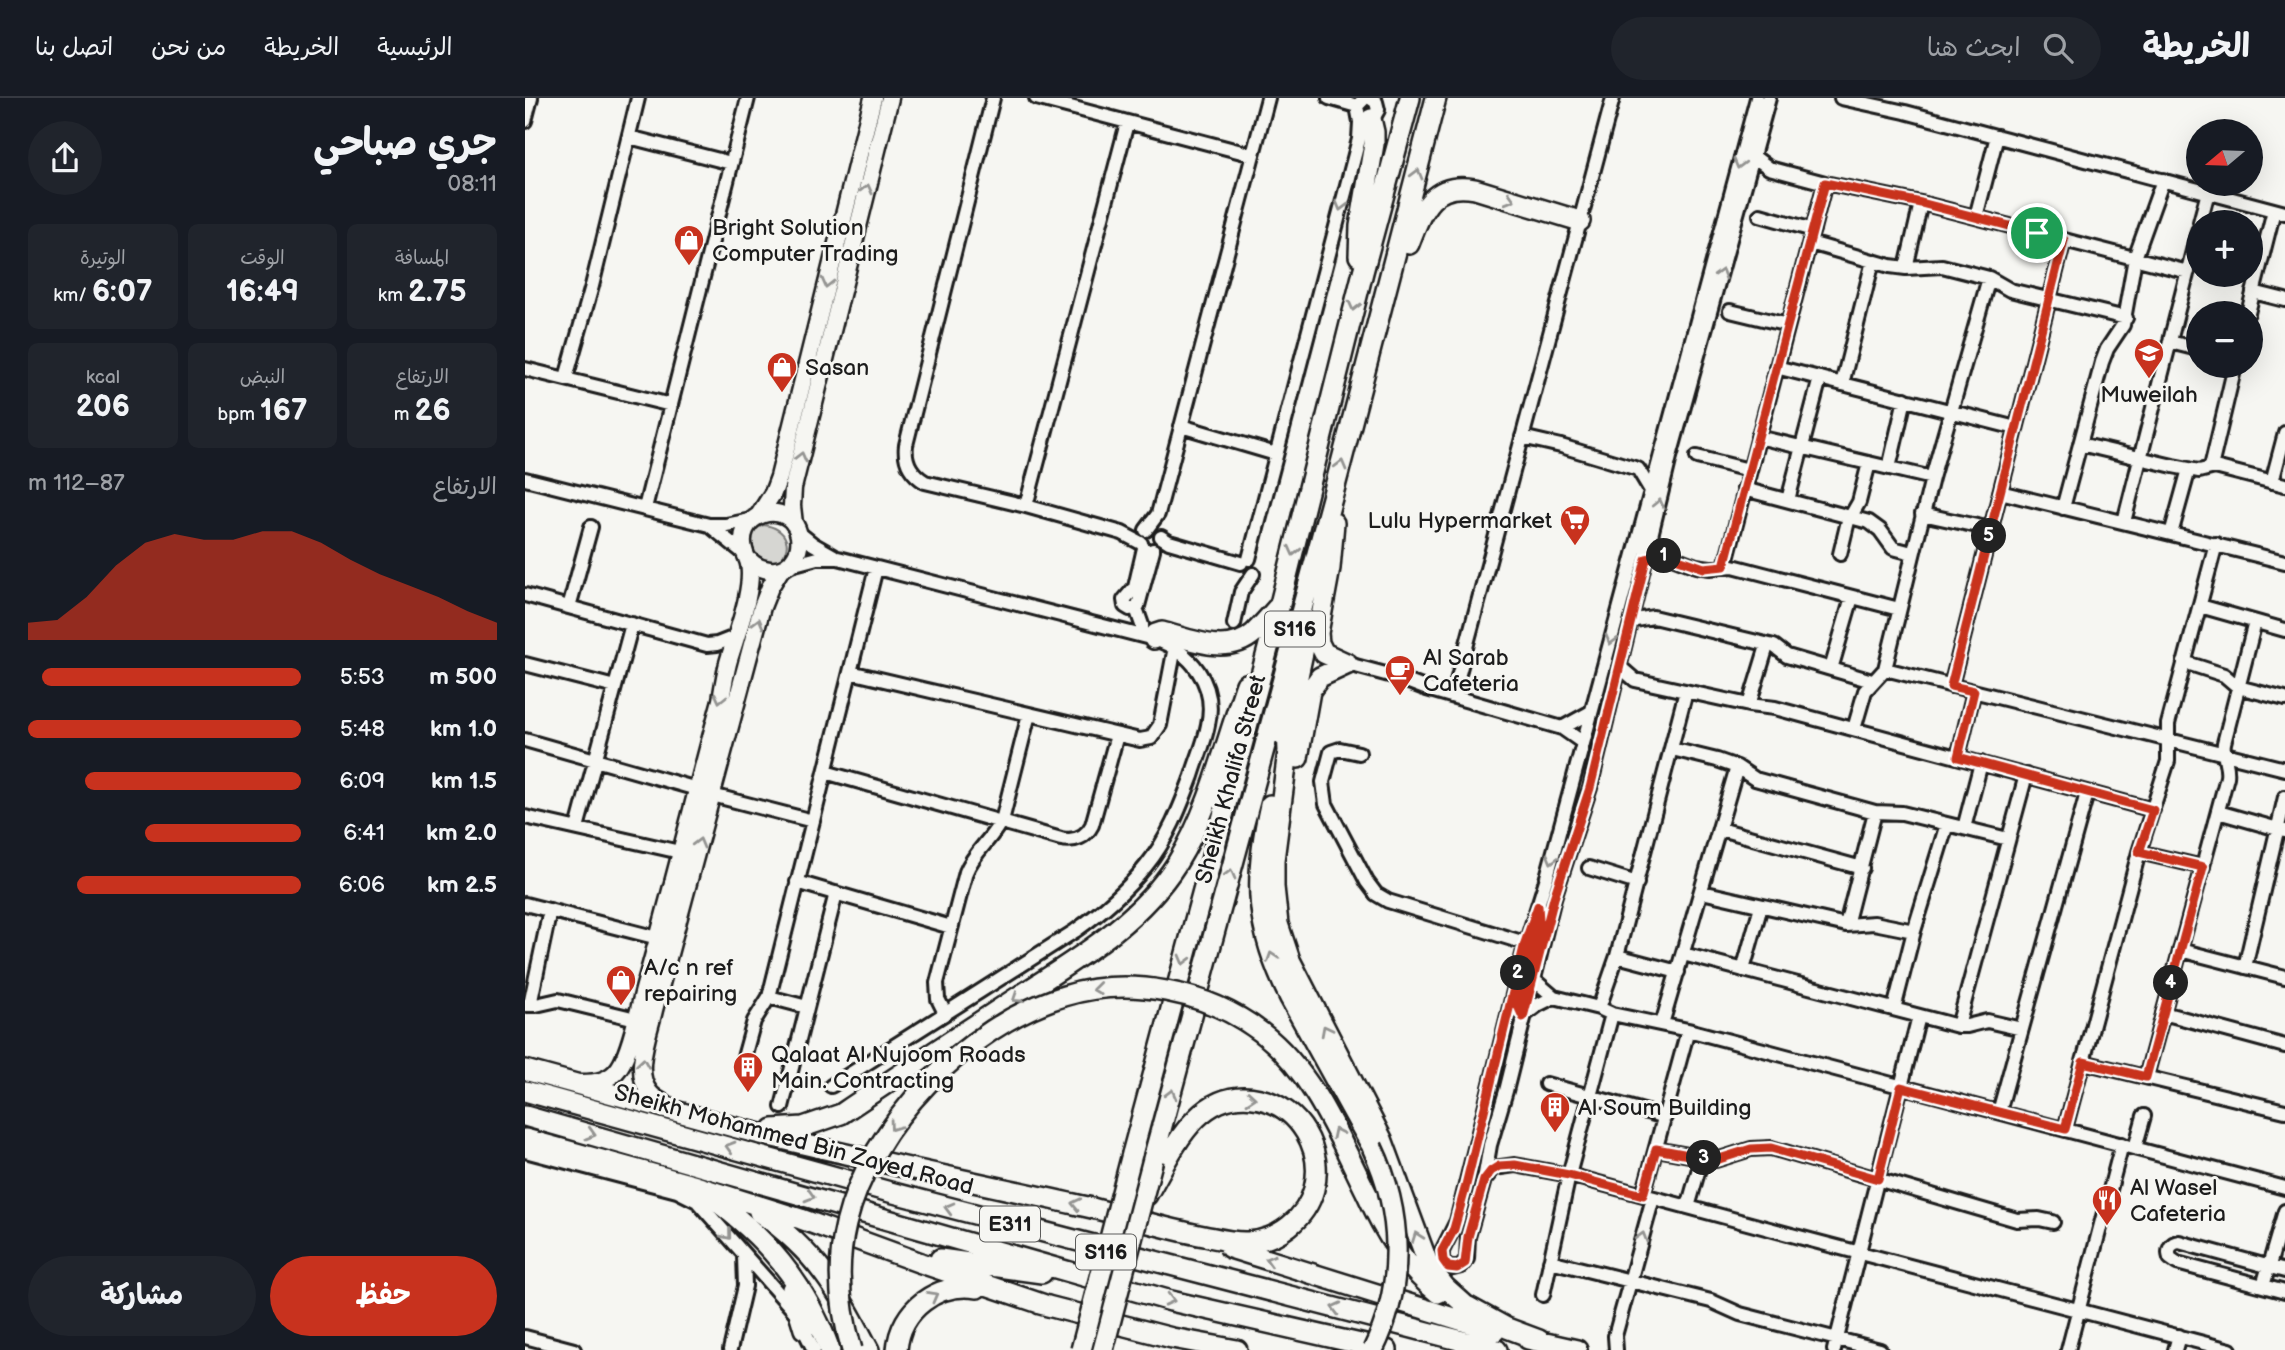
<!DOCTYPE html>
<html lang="ar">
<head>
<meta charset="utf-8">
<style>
  :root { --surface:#171b24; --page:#20242c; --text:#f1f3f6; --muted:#9ea1a6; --line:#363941; --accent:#c8321e }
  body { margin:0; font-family:"Balsamiq Sans","Playpen Sans Arabic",sans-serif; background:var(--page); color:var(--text); direction:rtl; height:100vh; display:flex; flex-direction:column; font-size:26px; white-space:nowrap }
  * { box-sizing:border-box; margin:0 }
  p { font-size:23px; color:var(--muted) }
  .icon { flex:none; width:38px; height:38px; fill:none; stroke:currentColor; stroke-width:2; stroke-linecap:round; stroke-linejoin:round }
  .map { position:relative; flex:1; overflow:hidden; direction:ltr }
  .panel { display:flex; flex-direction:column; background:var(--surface); width:525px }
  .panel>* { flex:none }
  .needle { width:46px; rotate:251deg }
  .fabs { position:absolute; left:1661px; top:21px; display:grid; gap:14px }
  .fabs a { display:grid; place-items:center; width:77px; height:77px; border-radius:50%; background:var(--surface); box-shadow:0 7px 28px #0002; font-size:35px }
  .pin { position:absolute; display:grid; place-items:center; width:60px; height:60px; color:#fff; margin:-30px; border:4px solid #fff; border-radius:50%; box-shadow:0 2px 7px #0007 }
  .km { position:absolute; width:35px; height:35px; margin:-18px; border-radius:50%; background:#222; color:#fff; font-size:19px; line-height:35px; text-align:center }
  .round { display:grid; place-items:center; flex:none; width:74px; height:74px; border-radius:37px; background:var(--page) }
  .head { display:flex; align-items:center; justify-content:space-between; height:119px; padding:0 28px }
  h1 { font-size:38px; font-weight:700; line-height:52px }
  .stats { display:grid; grid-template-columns:repeat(3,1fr); gap:10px; height:119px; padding:7px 28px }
  .stats div { display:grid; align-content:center; border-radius:10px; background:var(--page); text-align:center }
  .stats b { font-size:30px; font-weight:700 }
  .stats small { font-size:19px; font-weight:400 }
  .stats p { font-size:19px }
  .chart { height:196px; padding:14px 28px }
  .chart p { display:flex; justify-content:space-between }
  .chart svg { width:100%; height:126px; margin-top:7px; fill:var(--accent); opacity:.7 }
  .button { display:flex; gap:14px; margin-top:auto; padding:14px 28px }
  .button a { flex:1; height:80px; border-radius:42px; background:var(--accent); color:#fff; font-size:28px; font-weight:700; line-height:80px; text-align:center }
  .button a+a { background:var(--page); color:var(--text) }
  ul { padding:0 28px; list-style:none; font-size:23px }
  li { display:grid; grid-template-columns:112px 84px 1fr; align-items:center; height:52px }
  li i { height:18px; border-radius:9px; background:var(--accent) }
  header { display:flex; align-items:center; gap:42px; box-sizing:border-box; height:98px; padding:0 35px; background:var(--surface); border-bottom:2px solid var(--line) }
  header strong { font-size:33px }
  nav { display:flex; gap:38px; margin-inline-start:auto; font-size:24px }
  .search { width:490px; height:63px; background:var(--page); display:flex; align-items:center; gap:18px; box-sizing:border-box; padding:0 24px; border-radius:38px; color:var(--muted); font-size:26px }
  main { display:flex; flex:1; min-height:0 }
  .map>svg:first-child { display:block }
</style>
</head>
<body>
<header>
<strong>الخريطة</strong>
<div class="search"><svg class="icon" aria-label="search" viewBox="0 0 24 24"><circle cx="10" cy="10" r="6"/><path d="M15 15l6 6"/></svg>ابحث هنا</div>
<nav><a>الرئيسية</a><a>الخريطة</a><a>من نحن</a><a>اتصل بنا</a></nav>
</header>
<main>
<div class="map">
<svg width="1760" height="1252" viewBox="0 0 1760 1252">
  <rect width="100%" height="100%" fill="#f6f6f2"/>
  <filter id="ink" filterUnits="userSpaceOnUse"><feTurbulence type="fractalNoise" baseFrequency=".0143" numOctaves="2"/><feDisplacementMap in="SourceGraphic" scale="14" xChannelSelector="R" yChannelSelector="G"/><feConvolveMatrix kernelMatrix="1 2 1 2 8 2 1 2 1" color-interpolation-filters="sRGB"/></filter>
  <g filter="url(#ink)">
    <path fill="#d6d6d2" stroke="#797977" stroke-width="2" d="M238,427c24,2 33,24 12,39l-24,-5 -3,-24 4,-4z"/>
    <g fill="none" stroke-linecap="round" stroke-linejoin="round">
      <g stroke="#1c1c1c" stroke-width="18">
        <path id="minor" d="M468,0l-87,347c-2,16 4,28 19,37l101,24 96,27 19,10
          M511,0l217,57
          M804,0l28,8
          M1232,0l-210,779 -23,73 -67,271 -15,30v9l7,7 4,1 8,-2 6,-7 1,-22 16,-57 6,-35 16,-54 48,-193 36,-110 80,-331 99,-359
          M1316,0l64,14 380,101
          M840,21l9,-2 4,-7 -2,-8 -6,-4
          M0,23l6,-23
          M104,39l102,26
          M1228,58l16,12 56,15 96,20 267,69
          M1235,117l53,15
          M1451,119l21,-81
          M1675,124l8,-30
          M1285,145l80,23 16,2 36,-2 47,12 21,12 116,28
          M1381,170l15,-65
          M1728,194l32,8
          M1205,213l58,14
          M1723,215l26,-103
          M1645,244l28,7
          M1251,269l240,61
          M0,271l146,36
          M41,280l26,-92 46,-188
          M1317,286l31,-123
          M656,328l95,28
          M997,339l39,9 77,23 12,20
          M1233,339l174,41
          M1555,346l93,22 26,5 16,-4 70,18
          M1172,359l52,13
          M1686,369l24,-101
          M1364,370l16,-69
          M0,381l184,46h17l25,-5
          M1747,384l13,-49
          M1219,391l125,33 11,8 13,18 19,5
          M1475,394l285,70
          M1263,402l32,-122
          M501,408l101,-383
          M120,410l103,-410
          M1538,410l39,-146 5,-13 16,-24 12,-67 28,-78
          M1397,416l69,15
          M1599,424l74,-291
          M184,427l36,29
          M621,432l12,-16 110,-416
          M273,434l15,12 21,12
          M1646,436l18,-65
          M636,439l8,5 72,21
          M1126,441l16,16 29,11 14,2 23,-2 166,43
          M619,450l-9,39 -11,13 1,6 5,3 8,-3 15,-56
          M1315,456l8,-33 11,-19 10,-39
          M724,461l110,-420 1,-17 -3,-16 8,-8
          M262,468l30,-8h21l316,81c37,12 63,45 54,86 -3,17 -11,34 -16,51 -12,32 -24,63 -46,90 -20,25 -44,46 -71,65l-244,155
          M1200,468l100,-383
          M0,497l182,50 10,-1 18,-7
          M1675,508l85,24
          M44,509l22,-80
          M611,510l6,17v11
          M1105,523l23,-4 121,29 13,10 85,25
          M709,526l7,-32 12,-18
          M1659,564l40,13 14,12 47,12
          M0,566l90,23
          M823,566l45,12 34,13 135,39 20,14
          M1095,569l15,13 114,25 26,3 378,102
          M1306,571l21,-72
          M1360,571l400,100
          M325,574l290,68 11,-2 9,-13 15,-78
          M1426,588l113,-446
          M928,598l160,-598
          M1224,607l18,-59
          M1037,630l29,-16
          M1329,631l11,-38 20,-22 47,-191 57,-200
          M0,642l172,49
          M1147,651l45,11 20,7 18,12 120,33 27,1 106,26
          M834,655l-19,-4 -9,3 -8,30 3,22 41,78 9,12 12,7 137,42
          M1433,659l16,-66
          M300,674l236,67c14,3 25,-2 31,-14l25,-90
          M187,697l101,26
          M1693,714l67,19
          M0,719l155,35
          M52,730l55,-204
          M1439,730l17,-65
          M1195,731l142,39
          M1614,754l64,15
          M1064,770l48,15
          M272,784l154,45
          M1177,794l144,33 28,-2 40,8
          M0,806l133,34
          M1321,827l29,-113
          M1655,852l105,27
          M1158,856l275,72h9l20,-5 35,8
          M1092,858l61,16
          M1720,869l40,-170
          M1218,872l18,-64
          M1008,881l21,18 45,11 13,6 76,16 597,158
          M244,899l38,10
          M0,907h11l22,-5 78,19
          M5,907l20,-95
          M1074,910l18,-52 69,-265
          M1369,911l20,-78 33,-107
          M420,915l-7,-14 -1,-16 29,-111c8,-21 28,-34 37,-55l26,-103
          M1638,915l122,33
          M998,918l15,-11 16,-8
          M1137,926l75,-257
          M1433,928l68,-251
          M218,963l11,-40 15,-24 107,-429
          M1558,964l202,49
          M1621,979l81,-300c2,-12 -5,-22 -3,-34l31,-121
          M1021,986l119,33
          M257,1009l54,-214
          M1474,1014l88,-319
          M1540,1031l74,-277 29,-91v-37l48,-180
          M1610,1050l9,-32
          M1131,1051l60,11 35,-11 20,-1 246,72 22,-1 14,3
          M0,1053l152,40 20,10 98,111 19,38
          M959,1082l10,-12 21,-3 54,10 230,62 431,113
          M1118,1097l45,-165
          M1163,1109l14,-49
          M1025,1163l161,40 29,13 140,36
          M1760,1173l-106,-29c-8,1 -12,7 -9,16l7,5 108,29
          M1738,1188l22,-75
          M1018,1197l26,-120 43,-161
          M0,1239l49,13
          M205,1252l15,-64 -1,-30
          M1091,1252l-1,-14 38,-138
          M1309,1252l85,-334
          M1543,1252l54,-206
          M1650,1252l4,-14"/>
      </g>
      <g stroke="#1c1c1c" stroke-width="21">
        <path id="major" d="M234,417l14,-22 6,-16 94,-379
          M269,426l-2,-18 1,-18 97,-390
          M56,985c15,0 29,-2 38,-15 12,-17 20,-61 26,-82 27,-95 50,-191 76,-286 2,-12 4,-25 7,-37 7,-25 30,-82 19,-105 -21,-46 45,-63 52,-22 1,7 0,15 -4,21 -10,18 -33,16 -46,3
          M144,1008c-7,-4 -14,-7 -19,-13 -18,-20 -1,-60 4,-83l108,-403 8,-20 11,-18"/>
      </g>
      <g stroke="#1c1c1c" stroke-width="24">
        <path id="highway" d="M884,146c13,-34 23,-63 66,-55l105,32
          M834,158l1,-30 14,-82v-12l-3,-13
          M809,425l-4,45 -12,65 1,10 5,10 24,11
          M629,541l2,-5 6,-2c30,8 66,24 92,1 8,-8 16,-17 23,-25
          M762,630l1,23 -14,109v27l4,37 12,36 92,179 47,127 16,21 20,18 42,23 32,12
          M760,640l24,-114
          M773,660l12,-67 10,-14 28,-13
          M745,707c-17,75 -15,124 20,193l80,145
          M0,972c72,20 144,40 216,59 110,28 222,50 333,75 44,9 86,24 130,32 15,3 30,7 44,6 30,-2 58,-23 66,-53 10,-39 -14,-81 -54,-90 -62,-14 -88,53 -113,96
          M0,993l365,101 607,158
          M0,1018l646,185 216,49
          M248,1031l30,-2 38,-13c56,-38 113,-75 169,-112 61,-40 127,-76 167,-139 32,-51 49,-121 69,-179
          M0,1041l171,47 105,33 120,44 130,44
          M607,1056l148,-550 83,-332 47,-174
          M628,1061l179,-661 104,-400
          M842,1096c17,38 38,73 71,99
          M183,1097c58,42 97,87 122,155
          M234,1114c58,41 78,77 110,138
          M705,1150l265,83
          M415,1161l102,14
          M267,1191l12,40
          M515,1206l132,34 65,12
          M1003,1241l49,11
          M372,1252c3,-41 41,-68 80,-62"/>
      </g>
      <use href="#minor" stroke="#f6f6f2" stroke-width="12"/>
      <use href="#major" stroke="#f6f6f2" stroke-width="16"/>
      <use href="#highway" stroke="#f6f6f2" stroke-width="19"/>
      <g stroke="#1c1c1c" stroke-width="24" stroke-linecap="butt">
        <path id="highway-bridge" d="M847,1049c31,65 33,138 1,203
          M327,1252c-12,-40 -16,-84 -6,-126 24,-99 121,-199 218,-228 65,-20 143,-5 197,36 53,41 77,104 106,162
          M556,1252l51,-196
          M578,1252l50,-191"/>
      </g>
      <use href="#highway-bridge" stroke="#f6f6f2" stroke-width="19"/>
    </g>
    <defs><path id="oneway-chevron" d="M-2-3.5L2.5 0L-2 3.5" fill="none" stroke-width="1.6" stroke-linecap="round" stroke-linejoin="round" transform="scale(1.75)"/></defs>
    <g stroke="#949492">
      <use href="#oneway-chevron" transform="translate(1214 66) rotate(105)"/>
      <use href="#oneway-chevron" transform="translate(892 76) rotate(-75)"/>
      <use href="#oneway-chevron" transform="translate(342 91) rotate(-76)"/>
      <use href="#oneway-chevron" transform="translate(985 101) rotate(17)"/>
      <use href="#oneway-chevron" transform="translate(816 108) rotate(105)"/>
      <use href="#oneway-chevron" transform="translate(1196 176) rotate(-74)"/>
      <use href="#oneway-chevron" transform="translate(302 185) rotate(104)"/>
      <use href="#oneway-chevron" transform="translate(829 208) rotate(104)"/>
      <use href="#oneway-chevron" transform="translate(276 359) rotate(-76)"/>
      <use href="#oneway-chevron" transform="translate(816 367) rotate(-75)"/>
      <use href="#oneway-chevron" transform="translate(1134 406) rotate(-77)"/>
      <use href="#oneway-chevron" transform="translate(769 453) rotate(104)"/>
      <use href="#oneway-chevron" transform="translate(233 525) rotate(-75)"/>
      <use href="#oneway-chevron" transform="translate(1086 542) rotate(105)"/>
      <use href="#oneway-chevron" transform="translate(195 600) rotate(103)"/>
      <use href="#oneway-chevron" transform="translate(174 745) rotate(-75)"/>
      <use href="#oneway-chevron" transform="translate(1027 761) rotate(105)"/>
      <use href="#oneway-chevron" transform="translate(705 776) rotate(-75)"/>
      <use href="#oneway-chevron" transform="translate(747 859) rotate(-109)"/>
      <use href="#oneway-chevron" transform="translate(659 862) rotate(105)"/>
      <use href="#oneway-chevron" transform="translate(572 891) rotate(173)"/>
      <use href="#oneway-chevron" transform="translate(492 900) rotate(147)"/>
      <use href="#oneway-chevron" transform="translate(801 932) rotate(-117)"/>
      <use href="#oneway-chevron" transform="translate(118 965) rotate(-82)"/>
      <use href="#oneway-chevron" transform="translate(646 996) rotate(-75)"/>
      <use href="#oneway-chevron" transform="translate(726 1000) rotate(5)"/>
      <use href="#oneway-chevron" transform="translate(369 1028) rotate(126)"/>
      <use href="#oneway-chevron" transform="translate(812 1035) rotate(-116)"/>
      <use href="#oneway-chevron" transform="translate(66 1036) rotate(16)"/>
      <use href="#oneway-chevron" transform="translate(205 1049) rotate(-164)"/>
      <use href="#oneway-chevron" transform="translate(285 1098) rotate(16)"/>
      <use href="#oneway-chevron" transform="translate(551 1106) rotate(-167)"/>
      <use href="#oneway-chevron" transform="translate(424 1110) rotate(-165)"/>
      <use href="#oneway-chevron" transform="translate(202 1137) rotate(51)"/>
      <use href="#oneway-chevron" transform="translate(892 1139) rotate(-110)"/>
      <use href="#oneway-chevron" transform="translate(1117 1139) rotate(-74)"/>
      <use href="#oneway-chevron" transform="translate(745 1162) rotate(-163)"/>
      <use href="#oneway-chevron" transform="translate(408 1198) rotate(-29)"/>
      <use href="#oneway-chevron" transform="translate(645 1202) rotate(14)"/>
      <use href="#oneway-chevron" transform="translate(811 1210) rotate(-166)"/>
    </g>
  </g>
  <g fill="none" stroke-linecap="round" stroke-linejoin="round" filter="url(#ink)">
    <g stroke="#fff" stroke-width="14">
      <path id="route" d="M1300,85l96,20 143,37 -113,446 23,5 -16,66 195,53 -14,42 64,15 -57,210 -63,-15 -18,67 -164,-42 -23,92 -107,-31 -20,1 -35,11 -60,-11 -13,46 -74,-20 -54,-10 -16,1 -8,5 -7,9 -16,57 -3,26 -8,5 -9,-1 -5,-7 -1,-9 12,-22 11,-40 60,-246 13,-37 1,14 -21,86 5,11 31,-119 36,-110 56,-229 21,-4 37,13 20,-2z"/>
    </g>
    <use href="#route" stroke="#c8321e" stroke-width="9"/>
  </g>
  <defs>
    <g id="shop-pin" transform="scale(1.575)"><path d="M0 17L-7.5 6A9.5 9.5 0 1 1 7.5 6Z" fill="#c8321e" stroke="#f6f6f2"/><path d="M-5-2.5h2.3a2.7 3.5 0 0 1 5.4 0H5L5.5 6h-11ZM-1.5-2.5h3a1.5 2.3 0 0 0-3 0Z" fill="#fff"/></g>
    <g id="school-pin" transform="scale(1.575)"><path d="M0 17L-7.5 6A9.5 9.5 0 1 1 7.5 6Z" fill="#c8321e" stroke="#f6f6f2"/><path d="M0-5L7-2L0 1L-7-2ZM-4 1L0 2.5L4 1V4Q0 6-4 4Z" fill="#fff"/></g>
    <g id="supermarket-pin" transform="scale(1.575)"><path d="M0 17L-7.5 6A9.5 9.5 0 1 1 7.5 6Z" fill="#c8321e" stroke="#f6f6f2"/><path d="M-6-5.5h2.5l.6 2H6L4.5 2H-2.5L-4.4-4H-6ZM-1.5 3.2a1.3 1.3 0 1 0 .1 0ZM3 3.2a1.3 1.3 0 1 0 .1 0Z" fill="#fff"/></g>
    <g id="cafe-pin" transform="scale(1.575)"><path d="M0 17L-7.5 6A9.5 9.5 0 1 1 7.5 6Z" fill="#c8321e" stroke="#f6f6f2"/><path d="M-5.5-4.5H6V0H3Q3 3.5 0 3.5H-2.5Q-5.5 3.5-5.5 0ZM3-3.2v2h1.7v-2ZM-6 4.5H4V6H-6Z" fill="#fff"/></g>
    <g id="building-pin" transform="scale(1.575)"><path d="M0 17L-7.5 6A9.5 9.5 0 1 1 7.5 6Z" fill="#c8321e" stroke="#f6f6f2"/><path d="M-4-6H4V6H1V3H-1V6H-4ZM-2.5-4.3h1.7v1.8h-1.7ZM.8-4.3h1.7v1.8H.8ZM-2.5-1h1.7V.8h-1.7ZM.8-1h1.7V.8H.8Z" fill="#fff"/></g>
    <g id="restaurant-pin" transform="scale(1.575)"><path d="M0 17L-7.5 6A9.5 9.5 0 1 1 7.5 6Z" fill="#c8321e" stroke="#f6f6f2"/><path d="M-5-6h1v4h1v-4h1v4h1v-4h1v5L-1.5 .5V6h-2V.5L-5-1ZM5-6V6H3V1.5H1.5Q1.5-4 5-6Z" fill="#fff"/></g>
  </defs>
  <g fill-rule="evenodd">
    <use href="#shop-pin" x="164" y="142"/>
    <use href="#school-pin" x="1624" y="255"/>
    <use href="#shop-pin" x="257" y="269"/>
    <use href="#supermarket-pin" x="1050" y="422"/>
    <use href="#cafe-pin" x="875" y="572"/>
    <use href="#shop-pin" x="96" y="882"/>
    <use href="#building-pin" x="223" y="969"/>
    <use href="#building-pin" x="1030" y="1009"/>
    <use href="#restaurant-pin" x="1582" y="1102"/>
  </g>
  <g text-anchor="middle" stroke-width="6" stroke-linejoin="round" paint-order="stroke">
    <g fill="#f6f6f2" stroke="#5d5d5c" stroke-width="2">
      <rect x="740" y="513.5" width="60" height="35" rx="5"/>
      <rect x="455" y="1108.5" width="60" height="35" rx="5"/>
      <rect x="551" y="1136.5" width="60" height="35" rx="5"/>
    </g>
    <g font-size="21" font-weight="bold" fill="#1c1c1c">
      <text x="770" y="538">S116</text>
      <text x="485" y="1133">E311</text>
      <text x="581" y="1161">S116</text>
    </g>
    <g font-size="23" fill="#1c1c1c" stroke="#f6f6f2" text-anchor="start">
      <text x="187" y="137">Bright Solution<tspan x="187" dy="26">Computer Trading</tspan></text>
      <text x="280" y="277">Sasan</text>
      <text x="1624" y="304" text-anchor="middle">Muweilah</text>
      <text x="1027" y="430" text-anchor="end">Lulu Hypermarket</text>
      <text x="898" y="567">Al Sarab<tspan x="898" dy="26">Cafeteria</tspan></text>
      <text x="119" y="877">A/c n ref<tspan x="119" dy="26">repairing</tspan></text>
      <text x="246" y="964">Qalaat Al Nujoom Roads<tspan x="246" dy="26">Main. Contracting</tspan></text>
      <text x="1053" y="1017">Al Soum Building</text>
      <text x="1605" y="1097">Al Wasel<tspan x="1605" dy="26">Cafeteria</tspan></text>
    </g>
    <g font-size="23" fill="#1c1c1c" stroke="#f6f6f2">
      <text transform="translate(705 681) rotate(-75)" y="8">Sheikh Khalifa Street</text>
      <text transform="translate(269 1041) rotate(15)" y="8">Sheikh Mohammed Bin Zayed Road</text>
    </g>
  </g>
</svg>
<div class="fabs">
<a><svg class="needle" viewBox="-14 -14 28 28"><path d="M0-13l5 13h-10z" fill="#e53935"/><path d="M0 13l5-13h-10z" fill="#9ea1a6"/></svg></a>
<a>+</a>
<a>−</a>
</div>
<div class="pin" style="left:1512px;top:135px;background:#1e9e55"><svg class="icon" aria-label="arrive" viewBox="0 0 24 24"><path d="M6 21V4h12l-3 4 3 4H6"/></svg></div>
<b class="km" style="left:1139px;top:458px">1</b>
<b class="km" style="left:993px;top:875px">2</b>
<b class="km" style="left:1179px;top:1060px">3</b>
<b class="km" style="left:1646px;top:885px">4</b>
<b class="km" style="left:1464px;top:438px">5</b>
</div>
<section class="panel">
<div class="head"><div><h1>جري صباحي</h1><p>08:11</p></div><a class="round"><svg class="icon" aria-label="share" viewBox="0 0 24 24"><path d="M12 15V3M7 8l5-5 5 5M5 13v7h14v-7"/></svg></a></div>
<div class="stats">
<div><p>المسافة</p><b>2.75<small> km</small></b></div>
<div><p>الوقت</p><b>16:49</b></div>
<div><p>الوتيرة</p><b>6:07<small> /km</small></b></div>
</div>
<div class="stats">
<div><p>الارتفاع</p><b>26<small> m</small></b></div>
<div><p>النبض</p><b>167<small> bpm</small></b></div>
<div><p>kcal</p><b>206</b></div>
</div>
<div class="chart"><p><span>الارتفاع</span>87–112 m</p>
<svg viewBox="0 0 160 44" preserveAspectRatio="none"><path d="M0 44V38L10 37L20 29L30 18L40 10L50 7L60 9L70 9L80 6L90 6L100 10L110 16L120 21L130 25L140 29L150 34L160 38V44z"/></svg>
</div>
<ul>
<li><b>500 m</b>5:53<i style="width:95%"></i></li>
<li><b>1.0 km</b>5:48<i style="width:100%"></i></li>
<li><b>1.5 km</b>6:09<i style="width:79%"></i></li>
<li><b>2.0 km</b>6:41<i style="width:57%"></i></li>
<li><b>2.5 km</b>6:06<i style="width:82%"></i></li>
</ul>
<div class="button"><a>حفظ</a><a>مشاركة</a></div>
</section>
</main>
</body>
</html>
